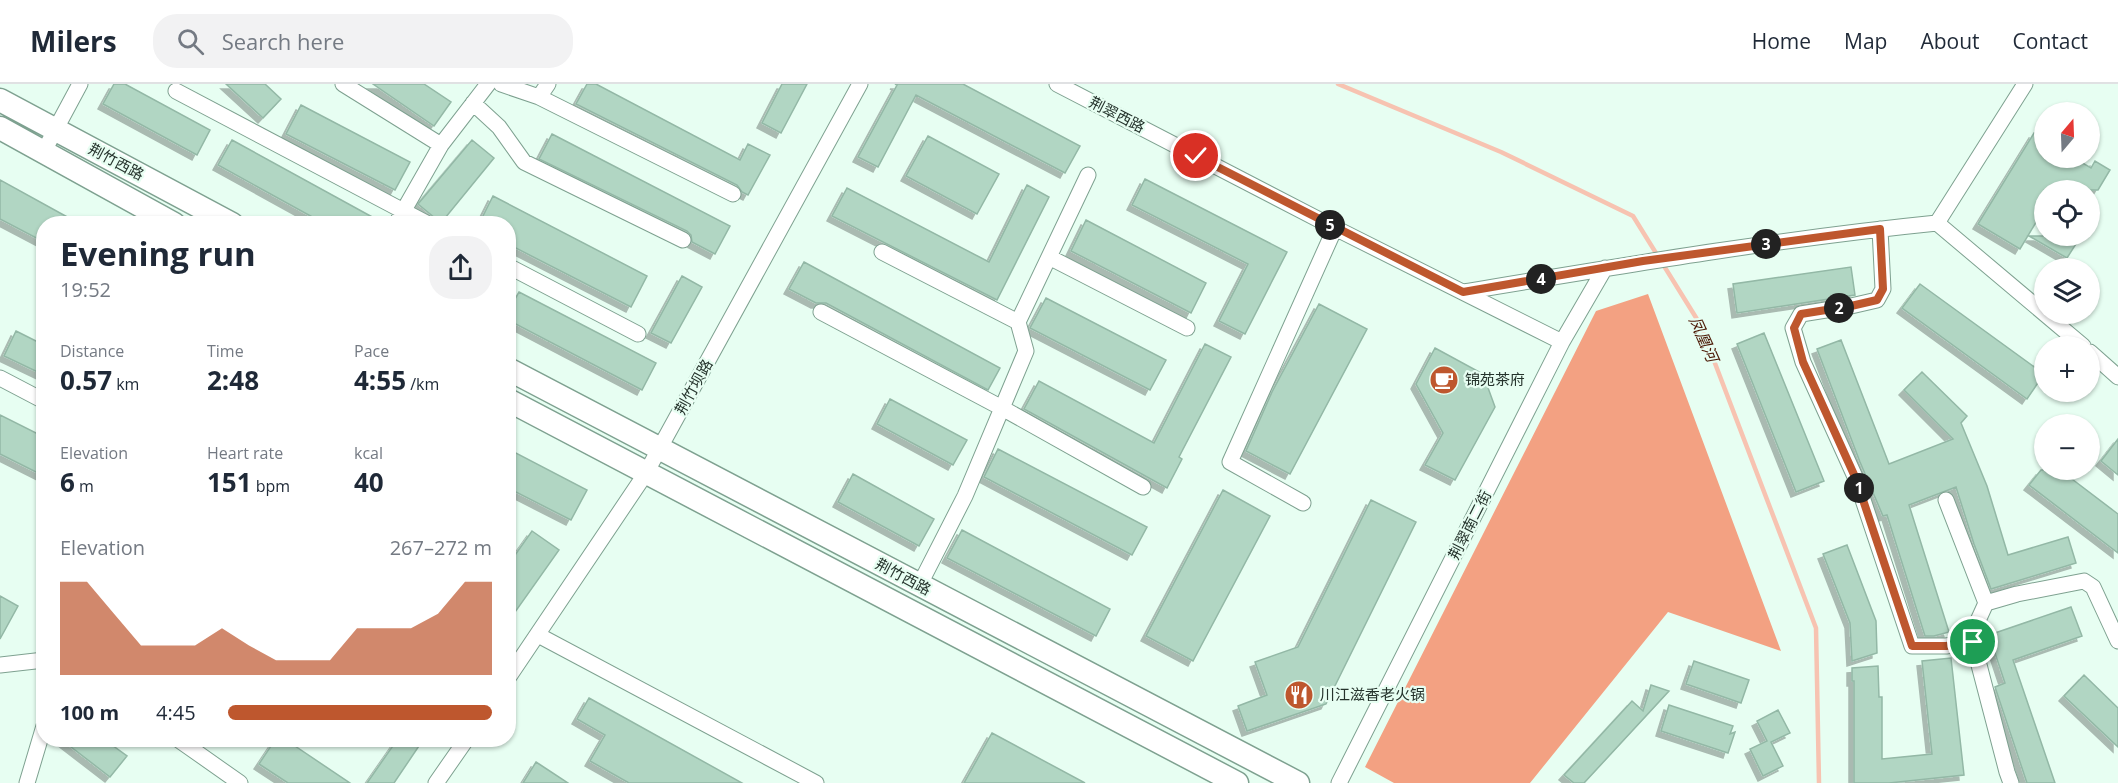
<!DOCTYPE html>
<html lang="en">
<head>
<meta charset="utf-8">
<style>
  :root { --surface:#fff; --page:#f2f2f3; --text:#1f2937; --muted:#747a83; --line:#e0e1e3; --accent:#be572e }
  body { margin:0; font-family:"Open Sans","Noto Sans SC",sans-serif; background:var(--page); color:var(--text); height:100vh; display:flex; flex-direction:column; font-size:22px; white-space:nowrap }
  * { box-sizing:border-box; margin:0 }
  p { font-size:20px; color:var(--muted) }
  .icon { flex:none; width:33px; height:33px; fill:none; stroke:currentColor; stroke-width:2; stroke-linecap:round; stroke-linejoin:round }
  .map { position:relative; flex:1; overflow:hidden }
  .drawer { position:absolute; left:36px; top:132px; width:480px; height:531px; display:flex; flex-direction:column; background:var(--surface); border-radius:24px; box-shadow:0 2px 4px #0004 }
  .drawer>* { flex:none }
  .needle { width:39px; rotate:19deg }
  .controls { position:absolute; left:2034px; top:18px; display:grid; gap:12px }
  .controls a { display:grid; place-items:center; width:66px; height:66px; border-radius:50%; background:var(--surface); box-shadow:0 2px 4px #0004; font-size:30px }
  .pin { position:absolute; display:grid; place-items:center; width:51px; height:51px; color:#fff; margin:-26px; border:3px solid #fff; border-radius:50%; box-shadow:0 2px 6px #0007 }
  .km { position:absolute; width:30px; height:30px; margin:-15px; border-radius:50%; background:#222; color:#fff; font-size:16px; line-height:30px; text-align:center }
  .round { display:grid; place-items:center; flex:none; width:63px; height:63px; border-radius:24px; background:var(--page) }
  .headline { display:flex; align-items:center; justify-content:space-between; height:102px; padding:0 24px }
  h1 { font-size:33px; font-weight:700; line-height:45px }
  .figures { display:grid; grid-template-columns:repeat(3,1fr); gap:9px; height:102px; padding:6px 24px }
  .figures div { display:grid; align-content:center }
  .figures b { font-size:26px; font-weight:700 }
  .figures small { font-size:16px; font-weight:400 }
  .figures p { font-size:16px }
  .chart { height:168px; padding:12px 24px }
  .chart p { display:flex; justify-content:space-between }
  .chart svg { width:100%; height:108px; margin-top:6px; fill:var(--accent); opacity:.7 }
  ul { padding:0 24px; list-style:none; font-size:20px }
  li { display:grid; grid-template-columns:96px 72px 1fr; align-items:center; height:45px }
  li i { height:15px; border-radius:8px; background:var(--accent) }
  header { display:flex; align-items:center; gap:36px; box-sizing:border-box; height:84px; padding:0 30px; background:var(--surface); border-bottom:2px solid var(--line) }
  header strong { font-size:28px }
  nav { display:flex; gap:33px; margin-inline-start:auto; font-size:21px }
  .search { width:420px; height:54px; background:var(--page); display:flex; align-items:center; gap:15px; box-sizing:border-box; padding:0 21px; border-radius:24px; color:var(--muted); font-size:22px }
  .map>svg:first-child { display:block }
</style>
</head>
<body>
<header>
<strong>Milers</strong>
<div class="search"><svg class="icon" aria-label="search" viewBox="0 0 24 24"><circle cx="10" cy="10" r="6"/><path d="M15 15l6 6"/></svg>Search here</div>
<nav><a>Home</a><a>Map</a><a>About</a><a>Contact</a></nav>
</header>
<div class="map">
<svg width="2118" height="699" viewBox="0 0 2118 699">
  <defs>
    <filter id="shadow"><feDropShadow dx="-5" dy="5" stdDeviation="0" flood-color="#0004"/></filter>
  </defs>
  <rect width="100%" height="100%" fill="#e7fef2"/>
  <path fill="#f3a182" d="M1648,210l133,357 -113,-39 -138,171h-136l-29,-16 231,-456z"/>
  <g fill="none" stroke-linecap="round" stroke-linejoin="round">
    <path stroke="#f7c3b1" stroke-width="4.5" d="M1338,0l163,68 132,64 67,108 116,304 3,155"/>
  </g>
  <path fill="#b1d6c3" stroke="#93b8a6" stroke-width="1.5" filter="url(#shadow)" d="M114,0h11l85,46 -13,25 -94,-51z
    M226,0h39l16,15 -18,19z
    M373,0h51l27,18 -17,24z
    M587,0h9l144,76 8,-16 22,11 -22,40 -6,-3 -5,-7 -161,-81z
    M782,0h25l-26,49 -19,-10z
    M895,0h68l117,62 -15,27 -149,-78 -38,72 -20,-10 39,-72z
    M301,21l109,57 -15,28 -109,-56z
    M2034,49l10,6v19h30l17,10 4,-7 15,9 -12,20h-54v19l-24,40 -42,-25z
    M552,50l178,92 -15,28 -23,-12 -1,-7 -4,-4 -148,-72z
    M928,52l71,38 -22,40 -71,-38z
    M232,56l153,84h-60l-107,-59z
    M472,56l22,18 -53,65 -23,-19z
    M1145,95l142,73 -42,82 -26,-13 29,-57 -116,-59z
    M0,96l80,44h-36v18l-44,-23z
    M1027,101l22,12 -52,103 -165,-84 15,-28 142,74z
    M493,112l154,80 -16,31 -123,-63v-20h-29z
    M1086,136l120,63 -15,30 -120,-62z
    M2029,152h52l-14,22z
    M804,178l196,106 -12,22 -162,-87h-10l-27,-14z
    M1851,183l4,28 -118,18 -4,-29z
    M682,192l20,11 -31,56 -20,-10z
    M1920,200l124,90 -17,25 -125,-91z
    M519,208l137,71 -14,27 -134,-70v-9z
    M1046,214l120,62 -16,30 -120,-62z
    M1319,220l48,25 -77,145 -44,-23 26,-59z
    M16,247l28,14v30l-40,-19z
    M1764,249l60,148 -28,11 -59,-148z
    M1841,256l48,124 64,-25 -49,-49 18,-18 45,44 -6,7 26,63 21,69 60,-18 8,26 -85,26 -17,-45 -18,-57 -47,18 40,127 -15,4h-9l-38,-121 -4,1 -23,-54 -43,-113z
    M1205,260l26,13 -52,100 3,2 -15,29 -143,-79 15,-28 115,62z
    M1435,264l48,26 12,33 -40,73 -30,-15 18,-32 -27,-49z
    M890,315l77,41 -14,25 -76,-41z
    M0,331l44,22v39l-44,-22z
    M2118,355v36l-17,-14z
    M508,365l79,41 -16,30 -63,-32z
    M998,365l149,78 -15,28 -148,-78z
    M2041,386h19l58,44v39l-89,-68z
    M853,390l81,45 -15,27 -81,-44z
    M1223,406l47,26 -77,145 -47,-25z
    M1371,416l45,22 -90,182 -79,27 -9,-25 29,-11 -12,-33 43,-15z
    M962,446l148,79 -14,27 -149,-78z
    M532,447l27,19 -51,72v-57z
    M1847,461l29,76 1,32 -25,8 -2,-38 -27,-69z
    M0,512l18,10 -18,33z
    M2071,523l11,29 -69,24 42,123h-28l-32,-96 10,-4 -16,-48z
    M1951,574l13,117 -75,8h-35v-102h-2v-13l26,-2 1,31h3v62l50,-5 -10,-93z
    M1694,577l55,19 -8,23 -55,-19z
    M2084,591l34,33v39l-54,-51z
    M1651,601l18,6 -85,92h-10l-10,-8 68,-74 11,10z
    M589,614l153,85h-113l-39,-22 15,-26 -28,-16z
    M1669,621l64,21 -3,8 5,-2 -7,21 -67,-22z
    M1778,626l12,23 -19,9 12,24 -20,10 -13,-27 17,-8 -10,-20z
    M992,649l93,50h-121z
    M62,656h43l22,16 -17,21z
    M275,656h11l64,43h-62l-29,-19z
    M397,656h26l-29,43h-27z
    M536,678l32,21h-45z"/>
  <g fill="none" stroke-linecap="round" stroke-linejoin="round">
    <g stroke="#7ea190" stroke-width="17">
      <path id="minor" d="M343,0l98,61 47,-61
        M501,0l38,13
        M548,0l-9,13 194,97
        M1057,0l278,144 227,114
        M176,7l252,133
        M473,19l26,24 25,35 159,78
        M44,67l36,-67
        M1937,139l88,-139
        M396,140l45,-79
        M1880,145l3,60 -6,11 -26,6 -50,8 -8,14 10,34 53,117 56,167h34l27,-4 3,-17 10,-22 31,-9 67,-13 9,6 25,54
        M882,168l136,70
        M1049,173l138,71
        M508,182l130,68
        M1463,208c157,-26 315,-53 474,-69l146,123
        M821,228l181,96 141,79
        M2090,268l28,25
        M0,294l44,23
        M1946,416l40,103
        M1303,419l-73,-41 105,-234
        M919,502l46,-90 61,-145 -8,-29 70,-147
        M538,551l278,148
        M1973,558l34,130 4,11
        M0,581l44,-5
        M508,594l138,-205 214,-389
        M179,656l61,43
        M27,699l17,-57
        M436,699l30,-43
        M1339,699l223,-441 43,-74"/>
    </g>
    <g stroke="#7ea190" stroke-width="25">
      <path id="secondary" d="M0,16l232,124
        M0,44l174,96
        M508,285l790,414
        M508,316l729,383"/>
    </g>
    <use href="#minor" stroke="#fff" stroke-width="15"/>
    <use href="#secondary" stroke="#fff" stroke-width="22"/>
  </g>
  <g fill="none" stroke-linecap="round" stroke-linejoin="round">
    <g stroke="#fff" stroke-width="12">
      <path id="route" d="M1196,72l267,136 180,-31 237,-32 3,60 -6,11 -26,6 -50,8 -7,14 9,34 53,117 56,167h34l27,-4"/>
    </g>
    <use href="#route" stroke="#be572e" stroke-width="8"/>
  </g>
  <defs>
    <g id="cafe-disc" transform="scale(1.5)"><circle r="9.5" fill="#be572e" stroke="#e7fef2"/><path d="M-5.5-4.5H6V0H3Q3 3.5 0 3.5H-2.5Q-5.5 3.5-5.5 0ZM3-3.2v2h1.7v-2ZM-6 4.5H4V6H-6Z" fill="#fff"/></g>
    <g id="restaurant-disc" transform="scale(1.5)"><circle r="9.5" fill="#be572e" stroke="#e7fef2"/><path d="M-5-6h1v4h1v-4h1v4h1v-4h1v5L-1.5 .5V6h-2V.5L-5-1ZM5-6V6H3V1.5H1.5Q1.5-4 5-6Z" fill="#fff"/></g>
  </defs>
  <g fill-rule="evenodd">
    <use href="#cafe-disc" x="1444" y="296"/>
    <use href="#restaurant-disc" x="1299" y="611"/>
  </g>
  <g text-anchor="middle" stroke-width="4.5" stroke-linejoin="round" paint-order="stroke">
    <g font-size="15" fill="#25332c" stroke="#e7fef2">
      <text transform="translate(1117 31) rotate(27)" y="5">荆翠西路</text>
      <text transform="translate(116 78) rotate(28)" y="5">荆竹西路</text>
      <text transform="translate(694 303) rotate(-61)" y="5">荆竹坝路</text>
      <text transform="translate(1470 441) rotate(-63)" y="5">荆翠南二街</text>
      <text transform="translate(903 493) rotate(28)" y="5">荆竹西路</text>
    </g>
    <g font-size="15" fill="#25332c" stroke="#e7fef2" text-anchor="start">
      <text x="1465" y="301">锦苑茶府</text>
      <text x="1320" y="616">川江滋香老火锅</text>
    </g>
    <g font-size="16" font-style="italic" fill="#4c1905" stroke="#e7fef2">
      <text transform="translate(1704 255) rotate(66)" y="6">凤凰河</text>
    </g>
  </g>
</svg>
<div class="controls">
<a><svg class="needle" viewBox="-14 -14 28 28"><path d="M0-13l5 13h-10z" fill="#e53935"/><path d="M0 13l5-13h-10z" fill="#747a83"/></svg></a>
<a><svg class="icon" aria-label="locate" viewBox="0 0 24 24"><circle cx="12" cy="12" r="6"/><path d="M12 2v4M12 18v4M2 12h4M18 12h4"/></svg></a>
<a><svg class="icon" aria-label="layers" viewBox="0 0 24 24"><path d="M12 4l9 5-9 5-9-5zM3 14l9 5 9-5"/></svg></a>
<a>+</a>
<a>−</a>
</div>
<div class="pin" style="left:1973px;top:558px;background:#1e9e55"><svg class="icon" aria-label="arrive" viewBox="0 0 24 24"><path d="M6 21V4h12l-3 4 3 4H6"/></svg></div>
<div class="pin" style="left:1196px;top:72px;background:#d93025"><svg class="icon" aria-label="check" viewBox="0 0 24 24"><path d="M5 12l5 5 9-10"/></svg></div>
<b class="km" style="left:1859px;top:404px">1</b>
<b class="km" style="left:1839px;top:224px">2</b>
<b class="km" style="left:1766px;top:160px">3</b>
<b class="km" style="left:1541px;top:195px">4</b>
<b class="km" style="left:1330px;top:141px">5</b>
<section class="drawer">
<div class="headline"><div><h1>Evening run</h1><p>19:52</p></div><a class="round"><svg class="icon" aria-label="share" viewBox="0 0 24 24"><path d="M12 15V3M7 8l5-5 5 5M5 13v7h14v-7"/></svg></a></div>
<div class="figures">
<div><p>Distance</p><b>0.57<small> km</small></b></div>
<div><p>Time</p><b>2:48</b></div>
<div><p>Pace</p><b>4:55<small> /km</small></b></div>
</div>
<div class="figures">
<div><p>Elevation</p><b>6<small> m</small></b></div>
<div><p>Heart rate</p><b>151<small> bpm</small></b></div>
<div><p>kcal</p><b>40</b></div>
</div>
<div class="chart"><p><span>Elevation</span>267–272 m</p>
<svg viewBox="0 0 160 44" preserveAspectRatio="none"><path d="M0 44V6L10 6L20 19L30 32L40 32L50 32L60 25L70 32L80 38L90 38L100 38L110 25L120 25L130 25L140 19L150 6L160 6V44z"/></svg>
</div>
<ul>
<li><b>100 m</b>4:45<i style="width:100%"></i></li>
</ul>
</section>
</div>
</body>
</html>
